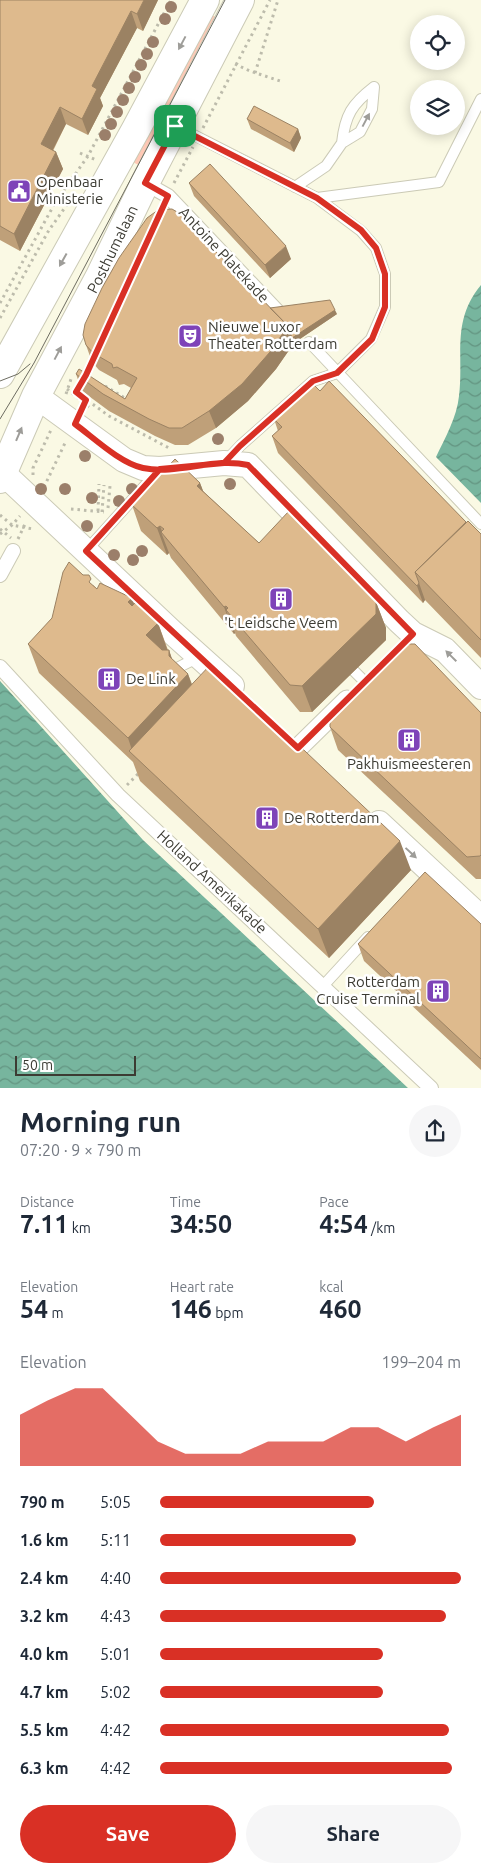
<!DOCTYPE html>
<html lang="en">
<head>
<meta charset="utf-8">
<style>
  :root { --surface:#fff; --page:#f6f6f7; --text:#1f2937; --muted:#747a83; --accent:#d93025 }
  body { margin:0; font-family:Ubuntu,sans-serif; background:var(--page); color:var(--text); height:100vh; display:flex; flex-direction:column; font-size:19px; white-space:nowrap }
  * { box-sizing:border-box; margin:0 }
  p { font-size:16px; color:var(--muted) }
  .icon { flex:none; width:28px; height:28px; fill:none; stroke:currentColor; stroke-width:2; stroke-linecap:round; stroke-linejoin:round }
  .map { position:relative; height:1088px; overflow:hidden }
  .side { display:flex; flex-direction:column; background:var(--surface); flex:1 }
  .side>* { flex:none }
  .controls { position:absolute; left:410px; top:15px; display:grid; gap:10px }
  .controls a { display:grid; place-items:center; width:55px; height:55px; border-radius:50%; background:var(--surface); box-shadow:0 2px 12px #0003; font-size:25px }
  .scale { position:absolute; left:15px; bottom:12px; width:121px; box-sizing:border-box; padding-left:5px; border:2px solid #3c3b33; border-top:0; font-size:14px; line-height:18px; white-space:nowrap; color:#3c3b33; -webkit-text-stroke:4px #fff; paint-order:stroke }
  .pin { position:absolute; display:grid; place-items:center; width:42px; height:42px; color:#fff; margin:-21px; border-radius:10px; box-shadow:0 2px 8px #0006 }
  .round { display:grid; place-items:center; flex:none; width:52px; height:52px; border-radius:26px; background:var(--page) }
  .summary { display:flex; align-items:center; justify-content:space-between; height:85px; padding:0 20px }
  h1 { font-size:28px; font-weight:600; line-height:38px }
  .stats { display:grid; grid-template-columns:repeat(3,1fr); gap:8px; height:85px; padding:5px 20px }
  .stats div { display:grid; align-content:center }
  .stats b { font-size:25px; font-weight:600 }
  .stats small { font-size:14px; font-weight:400 }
  .stats p { font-size:14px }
  .chart { height:140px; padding:10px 20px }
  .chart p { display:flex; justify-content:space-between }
  .chart svg { width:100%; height:90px; margin-top:5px; fill:var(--accent); opacity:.7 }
  .primary-button { display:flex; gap:10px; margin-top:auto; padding:10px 20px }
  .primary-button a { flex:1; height:58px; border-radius:30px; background:var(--accent); color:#fff; font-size:20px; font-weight:600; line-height:58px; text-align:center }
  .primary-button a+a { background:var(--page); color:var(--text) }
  ul { padding:0 20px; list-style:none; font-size:16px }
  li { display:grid; grid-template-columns:80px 60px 1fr; align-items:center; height:38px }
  li i { height:12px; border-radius:6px; background:var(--accent) }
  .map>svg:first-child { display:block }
</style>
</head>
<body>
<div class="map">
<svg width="481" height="1088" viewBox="0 0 481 1088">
  <defs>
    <pattern id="water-waves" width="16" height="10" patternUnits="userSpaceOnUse" patternTransform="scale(1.25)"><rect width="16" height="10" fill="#77b59e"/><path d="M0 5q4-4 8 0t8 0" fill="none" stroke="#639481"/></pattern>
  </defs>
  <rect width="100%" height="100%" fill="#faf9e4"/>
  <path fill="#ffc9b6" d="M205,12l20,9 -77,149 -21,-11z"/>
  <path fill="url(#water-waves)" d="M481,285v218l-45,-46c9,-19 21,-40 23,-61 5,-41 -8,-75 22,-111z
    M0,681l143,159 265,248h-408z"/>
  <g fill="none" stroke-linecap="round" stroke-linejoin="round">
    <g stroke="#cbcab6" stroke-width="12">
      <path id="service" d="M176,126l141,72 122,-16 42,-83
        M342,143c3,-28 10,-39 32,-56
        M295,187l31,-21 16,-23 18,-11 12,-23 2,-22
        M309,342l172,182
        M225,462l16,-17 72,-64 24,-8 34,-34 14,-32v-33l-9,-26 -15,-17 -44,-33
        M86,551l73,-81
        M171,671l28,-14
        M354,671l11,11
        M323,986l45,-49"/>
    </g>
    <g stroke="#cbcab6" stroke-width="16">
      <path id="pedestrian" d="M145,183l23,13 110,116
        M0,575l13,-24
        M0,667l118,128 313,293"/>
    </g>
    <g stroke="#cbcab6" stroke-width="21">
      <path id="minor" d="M298,748l49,-48"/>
    </g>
    <g stroke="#cbcab6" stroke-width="26">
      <path id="tertiary" d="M36,396l88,64 19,8 17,1 64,-6 24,2 151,156 14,13 32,16 36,37
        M3,473l170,160 59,53
        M379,823l102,95"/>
    </g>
    <g stroke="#cbcab6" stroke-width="30">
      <g id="secondary">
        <path d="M0,374l136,-245 69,-129"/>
        <path id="s1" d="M0,479l36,-83 64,-120 45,-93 95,-183"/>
      </g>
    </g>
    <path stroke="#bdbcac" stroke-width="3" stroke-dasharray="2.5 4" stroke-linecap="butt" d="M235,64l15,7 30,10
      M255,73l23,-73
      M203,128l67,-128
      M80,153l16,7
      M174,183l19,-36
      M0,303l55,-100 33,-47 83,-156
      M0,318l49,-88 20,-28
      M85,376l8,-17
      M82,382l-6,10 33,24 60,32
      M105,386l23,14
      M67,389l24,20
      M66,394l5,-15
      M33,475v-7l18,-38
      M44,487l22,-46
      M108,508l2,-22
      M71,509l33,3
      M98,511l1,-27
      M102,512l2,-27
      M0,515l12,10 21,4
      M0,529l11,9
      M0,534l12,-9 8,-9
      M18,539l8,-17
      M127,785l13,-13"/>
    <use href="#service" stroke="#fff" stroke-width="10"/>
    <use href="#pedestrian" stroke="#fff" stroke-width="14"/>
    <use href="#minor" stroke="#fff" stroke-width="19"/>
    <use href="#tertiary" stroke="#fff" stroke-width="24"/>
    <use href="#secondary" stroke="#fff" stroke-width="28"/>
    <path stroke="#6d6c61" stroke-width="1" d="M0,381l18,-7 12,-10
      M0,419l34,-56 191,-363"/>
  </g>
  <g fill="#9b7f6a">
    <circle cx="171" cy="7" r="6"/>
    <circle cx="165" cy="19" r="6"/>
    <circle cx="153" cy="42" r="6"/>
    <circle cx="147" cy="54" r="6"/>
    <circle cx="141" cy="65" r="6"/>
    <circle cx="135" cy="77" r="6"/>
    <circle cx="129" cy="88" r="6"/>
    <circle cx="123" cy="100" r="6"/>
    <circle cx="117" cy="112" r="6"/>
    <circle cx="111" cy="124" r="6"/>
    <circle cx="105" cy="135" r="6"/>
    <circle cx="218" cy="439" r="6"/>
    <circle cx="85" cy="456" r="6"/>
    <circle cx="230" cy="484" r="6"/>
    <circle cx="41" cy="489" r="6"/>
    <circle cx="65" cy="489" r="6"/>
    <circle cx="132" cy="489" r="6"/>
    <circle cx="92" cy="498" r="6"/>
    <circle cx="119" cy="501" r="6"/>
    <circle cx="87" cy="526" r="6"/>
    <circle cx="142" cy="551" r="6"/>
    <circle cx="114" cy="555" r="6"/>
    <circle cx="133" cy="560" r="6"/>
  </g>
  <path fill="#bfa079" d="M0,0h158l-15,31 -6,-3 -37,70 3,8 -15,29 -22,-11 -13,27 3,1 7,17 -43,82 -20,-11z
    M247,119l51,10 3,9 -7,14 -43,-23z
    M189,183l102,76 -21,19 -76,-82z
    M190,223l1,3 79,82 67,6 -43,29 -18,26 -28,32 -32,27 -28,17h-13l-20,-9 -46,-25 -27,-20 -6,-17 49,25 6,-11 -7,-4 -5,1 -2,-5 -18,-10 -7,-8 -6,-17z
    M274,419l192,103 15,12v124l-56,-58 -2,3 -145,-150 -6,-17 6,-5z
    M200,483l3,8 56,52 117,59 10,26v12l-74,72h-12l-64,-76 -1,-3 -1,1 -63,-76 -2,-5 -2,2 -26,-24 -9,-26z
    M93,585l4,4 35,9 2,6 24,19 10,27h1l3,9 16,15 4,10 219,186 -82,88 -189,-177 -7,-19 -94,-89 -11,-29z
    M481,713v166h-5l-138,-129 -8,-23z
    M481,924v146l-117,-109 -6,-17z"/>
  <path fill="#9b8263" d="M144,0h14l-15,31 -6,-17z
    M131,11l6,17 -37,70 3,8 -15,29 -6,-16 10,-33z
    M60,107l6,17 -19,37 -6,-17z
    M298,129l3,9 -7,14 -4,-9z
    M56,152l7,17 -43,82 -6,-17z
    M286,246l5,13 -21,19 -5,-13z
    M335,310l2,4 -43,29 -18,26 -28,32 -32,27 -7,-17 79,-85z
    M200,483l10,26 -13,-23z
    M160,526l3,8 -2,-2 8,21 -2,2 -10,-27z
    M419,583l6,17 -2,3 -6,-17z
    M132,598l10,29 -14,-25z
    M376,602l10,26v12l-74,72 -10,-26z
    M226,606l2,6 -2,-2 9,23 -1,1 -10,-27z
    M158,623l10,29 -11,12 -11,-29z
    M169,650l10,30 9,-6 10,29 -64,53 -6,-18 41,-82z
    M400,841l11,29 -82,88 -11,-29z"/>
  <path fill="#deba8d" stroke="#9b8263" d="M0,0h144l-7,14 -6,-3 -39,75 5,3 -15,30 -22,-12 -19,37 15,8 -42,82 -14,-8z
    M254,106l44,23 -8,14 -43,-24z
    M210,164l76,82 -21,19 -76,-82z
    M172,209l12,7 6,7 -1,1 99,102 -18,26 -28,32 -33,27 -27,17h-13l-20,-9 -46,-25 -27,-20 3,-5 46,30 12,-21 -20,-11 -4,1 -1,-4 -19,-11 -7,-8 -3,-10 2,-11 17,-36 17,-30 28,-40 11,-8z
    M330,300l5,10 -43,28 -4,-12 -18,-18z
    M329,381l137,141 -51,50 4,11 -2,3 -145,-150 10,-9 -8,-8 37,-37 9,9z
    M175,459l25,24 -3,3 62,57 30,-32 87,91v12l-74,72 -12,-1 -64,-75 2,-2 -2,-2 -2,1 -63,-75 3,-3 -4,-3 -3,2 -25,-23z
    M468,521l13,13v106l-66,-68z
    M69,562l14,13h6l2,4 -2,3 8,7 3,-6 32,15 -4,4 4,4 4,-4 22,21 -12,12 16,15h7v6l19,18 -60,64 -100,-94 24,-26 11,-46z
    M402,644h13l66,69v142l-1,1 -13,1 -137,-130v-12z
    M212,663l188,178 -82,88 -189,-178z
    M425,872l56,52v135l-123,-115z"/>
  <defs><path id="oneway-solid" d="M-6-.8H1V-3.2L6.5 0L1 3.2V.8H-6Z" transform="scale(1.25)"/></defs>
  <g fill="#9e9d99">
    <use href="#oneway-solid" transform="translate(182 43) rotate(118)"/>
    <use href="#oneway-solid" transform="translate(366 120) rotate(-62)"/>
    <use href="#oneway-solid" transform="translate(63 260) rotate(119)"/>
    <use href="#oneway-solid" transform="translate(58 353) rotate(-62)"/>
    <use href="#oneway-solid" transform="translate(19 434) rotate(-67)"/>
    <use href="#oneway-solid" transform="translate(451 656) rotate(-135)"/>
    <use href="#oneway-solid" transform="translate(411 853) rotate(43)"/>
  </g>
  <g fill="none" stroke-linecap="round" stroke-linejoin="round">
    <g stroke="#fff" stroke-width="10">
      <path id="route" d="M175,126l-30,57 23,13 -82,179 -10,17 10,8 -11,24c19,14 45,39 68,44 35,7 71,-11 105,-3l165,169 -115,114 -212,-197 74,-82 64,-6 16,-17 73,-65 24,-8 35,-34 13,-32v-33l-9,-26 -15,-18 -44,-32 -142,-72"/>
    </g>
    <use href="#route" stroke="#d93025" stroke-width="6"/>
  </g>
  <defs>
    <g id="civic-square" transform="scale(1.25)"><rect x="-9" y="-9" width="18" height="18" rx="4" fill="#7e43b8" stroke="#fff"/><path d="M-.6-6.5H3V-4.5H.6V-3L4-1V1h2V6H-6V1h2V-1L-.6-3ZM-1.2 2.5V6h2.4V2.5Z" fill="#fff"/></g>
    <g id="theatre-square" transform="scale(1.25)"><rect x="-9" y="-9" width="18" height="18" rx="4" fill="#7e43b8" stroke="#fff"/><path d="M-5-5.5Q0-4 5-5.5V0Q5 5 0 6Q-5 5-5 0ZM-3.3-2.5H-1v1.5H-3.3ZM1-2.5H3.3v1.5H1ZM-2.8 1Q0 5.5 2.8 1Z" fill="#fff"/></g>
    <g id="building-square" transform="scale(1.25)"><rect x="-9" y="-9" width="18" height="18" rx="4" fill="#7e43b8" stroke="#fff"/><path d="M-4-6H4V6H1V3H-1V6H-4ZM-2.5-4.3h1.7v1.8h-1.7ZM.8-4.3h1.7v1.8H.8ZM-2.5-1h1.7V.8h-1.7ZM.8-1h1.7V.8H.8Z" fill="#fff"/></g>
  </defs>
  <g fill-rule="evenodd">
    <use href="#civic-square" x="19" y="191"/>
    <use href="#theatre-square" x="190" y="336"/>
    <use href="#building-square" x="281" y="599"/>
    <use href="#building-square" x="109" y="679"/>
    <use href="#building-square" x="409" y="740"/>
    <use href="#building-square" x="267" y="818"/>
    <use href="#building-square" x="438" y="991"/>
  </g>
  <g text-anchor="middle" stroke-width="5" stroke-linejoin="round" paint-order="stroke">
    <g font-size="15" fill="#3c3b33" stroke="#fff" text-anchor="start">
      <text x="36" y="187">Openbaar<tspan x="36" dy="17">Ministerie</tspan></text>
      <text x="208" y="332">Nieuwe Luxor<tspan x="208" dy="17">Theater Rotterdam</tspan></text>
      <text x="281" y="628" text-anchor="middle">'t Leidsche Veem</text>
      <text x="126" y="684">De Link</text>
      <text x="409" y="769" text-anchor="middle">Pakhuismeesteren</text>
      <text x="284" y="823">De Rotterdam</text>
      <text x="420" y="987" text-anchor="end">Rotterdam<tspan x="420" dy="17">Cruise Terminal</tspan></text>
    </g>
    <g font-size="15" fill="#3c3b33" stroke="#fff">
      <text dy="5" stroke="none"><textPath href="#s1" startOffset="256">Posthumalaan</textPath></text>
      <text transform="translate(224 255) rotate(47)" y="5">Antoine Platekade</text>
      <text transform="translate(212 882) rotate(43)" y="5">Holland Amerikakade</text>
    </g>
  </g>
</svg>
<div class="controls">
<a><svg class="icon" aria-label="locate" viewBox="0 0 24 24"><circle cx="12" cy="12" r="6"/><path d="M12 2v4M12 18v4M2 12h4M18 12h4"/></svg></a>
<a><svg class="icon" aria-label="layers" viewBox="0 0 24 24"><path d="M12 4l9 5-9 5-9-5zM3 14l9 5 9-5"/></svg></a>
</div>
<div class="scale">50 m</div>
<div class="pin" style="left:175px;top:126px;background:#1e9e55"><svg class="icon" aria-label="arrive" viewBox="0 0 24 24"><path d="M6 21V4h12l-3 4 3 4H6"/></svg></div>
</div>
<section class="side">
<div class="summary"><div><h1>Morning run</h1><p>07:20 · 9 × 790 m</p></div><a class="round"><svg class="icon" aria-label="share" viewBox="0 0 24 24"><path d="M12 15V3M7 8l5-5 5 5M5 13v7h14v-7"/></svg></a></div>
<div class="stats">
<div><p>Distance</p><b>7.11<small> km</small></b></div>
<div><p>Time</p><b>34:50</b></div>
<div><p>Pace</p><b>4:54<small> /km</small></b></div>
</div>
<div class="stats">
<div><p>Elevation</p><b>54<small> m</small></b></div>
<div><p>Heart rate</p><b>146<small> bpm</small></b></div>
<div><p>kcal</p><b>460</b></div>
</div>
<div class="chart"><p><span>Elevation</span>199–204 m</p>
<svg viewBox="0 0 160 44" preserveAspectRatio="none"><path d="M0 44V19L10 12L20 6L30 6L40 19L50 32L60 38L70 38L80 38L90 32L100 32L110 32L120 25L130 25L140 32L150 25L160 19V44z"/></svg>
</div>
<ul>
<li><b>790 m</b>5:05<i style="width:71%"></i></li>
<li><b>1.6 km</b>5:11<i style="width:65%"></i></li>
<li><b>2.4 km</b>4:40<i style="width:100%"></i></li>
<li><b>3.2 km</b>4:43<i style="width:95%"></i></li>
<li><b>4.0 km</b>5:01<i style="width:74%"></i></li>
<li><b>4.7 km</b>5:02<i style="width:74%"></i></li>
<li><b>5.5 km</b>4:42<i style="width:96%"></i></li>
<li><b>6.3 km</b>4:42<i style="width:97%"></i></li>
</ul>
<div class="primary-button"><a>Save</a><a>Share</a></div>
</section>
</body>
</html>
